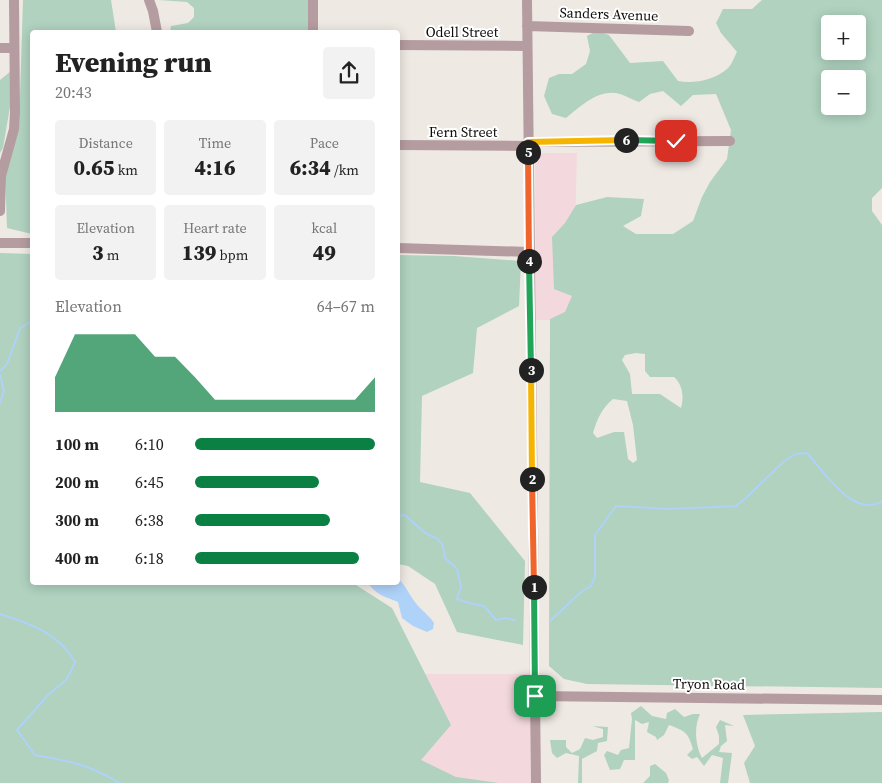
<!DOCTYPE html>
<html lang="en">
<head>
<meta charset="utf-8">
<style>
  :root { --surface:#fff; --page:#f2f2f2; --text:#222; --muted:#767676; --accent:#0b8043 }
  body { margin:0; font-family:"Source Serif 4",serif; background:var(--page); color:var(--text); height:100vh; display:flex; flex-direction:column; font-size:19px; white-space:nowrap }
  * { box-sizing:border-box; margin:0 }
  p { font-size:16px; color:var(--muted) }
  .icon { flex:none; width:28px; height:28px; fill:none; stroke:currentColor; stroke-width:2; stroke-linecap:round; stroke-linejoin:round }
  .map { position:relative; flex:1; overflow:hidden }
  .side { position:absolute; left:30px; top:30px; width:370px; height:555px; display:flex; flex-direction:column; background:var(--surface); border-radius:5px; box-shadow:0 2px 12px #0003 }
  .side>* { flex:none }
  .controls { position:absolute; left:821px; top:15px; display:grid; gap:10px }
  .controls a { display:grid; place-items:center; width:45px; height:45px; border-radius:5px; background:var(--surface); box-shadow:0 2px 12px #0003; font-size:25px }
  .pin { position:absolute; display:grid; place-items:center; width:42px; height:42px; color:#fff; margin:-21px; border-radius:10px; box-shadow:0 2px 8px #0006 }
  .km { position:absolute; width:25px; height:25px; margin:-12px; border-radius:50%; background:#222; color:#fff; font-size:14px; line-height:25px; text-align:center }
  .round { display:grid; place-items:center; flex:none; width:52px; height:52px; border-radius:5px; background:var(--page) }
  .head { display:flex; align-items:center; justify-content:space-between; height:85px; padding:0 25px }
  h1 { font-size:28px; font-weight:800; line-height:38px }
  .metrics { display:grid; grid-template-columns:repeat(3,1fr); gap:8px; height:85px; padding:5px 25px }
  .metrics div { display:grid; align-content:center; border-radius:5px; background:var(--page); text-align:center }
  .metrics b { font-size:21px; font-weight:800 }
  .metrics small { font-size:14px; font-weight:400 }
  .metrics p { font-size:14px }
  .chart { height:140px; padding:10px 25px }
  .chart p { display:flex; justify-content:space-between }
  .chart svg { width:100%; height:90px; margin-top:5px; fill:var(--accent); opacity:.7 }
  ul { padding:0 25px; list-style:none; font-size:16px }
  li { display:grid; grid-template-columns:80px 60px 1fr; align-items:center; height:38px }
  li i { height:12px; border-radius:6px; background:var(--accent) }
  .map>svg:first-child { display:block }
</style>
</head>
<body>
<div class="map">
<svg width="882" height="783" viewBox="0 0 882 783">
  <rect width="100%" height="100%" fill="#efe9e4"/>
  <path fill="#f3d9dd" d="M535,153h42l-3,121 3,46h-41z
    M378,674h152l1,109h-153z"/>
  <path fill="#b0d2bf" fill-rule="evenodd" d="M23,0h88l5,32h-84v202l-25,-6 -2,-58 14,-45z
    M159,0h151v32h-140l1,-6 17,-3 6,-6v-9l-7,-6z
    M762,0h120v188l-10,10v13l10,14v463l-295,-4 -23,-5 -15,-13 1,-347 15,-7 7,-16 -18,-7 -2,-52 13,-14 11,-18 31,-8 37,2 -3,17 -18,10 13,8h37l20,-13 9,-24 8,-15 17,-23 4,-29 -15,-36 -23,1 -12,11 -18,-15 -13,3 -11,8c-6,-2 -13,-6 -19,-8 -21,-6 -39,12 -54,24l-14,-4 -8,-18 5,-18 10,-4h13l14,-10 4,-13 -3,-15 9,-5 13,4 21,28 33,-2 15,20c16,3 36,-1 49,-12 5,-4 7,-12 10,-17l-16,-19 -5,-10 7,-14h29zM830,24h28v27h-28zM830,79h28v27h-28zM636,353l9,1v17l5,6h24c9,8 10,20 7,31l-21,-14h-28l-2,-20 -8,-14 3,-5zM613,399l14,2 6,24 4,35 -4,3 -5,-4 -4,-27h-10l-17,6 -4,-5c4,-14 9,-25 20,-34z
    M11,71l1,24 -9,53 -3,5v-73z
    M0,253l32,1v328l325,1 -1,2 36,23 59,117 -30,35 35,17 43,6h-499z
    M398,255l56,1 67,5 -2,45 -42,22 -4,45 -51,23 -2,86 50,11 55,68 -2,84 -66,-13 -22,-48 -27,-18 -10,-2z
    M641,706l11,10 14,3 1,-6 8,-4 9,8 9,-3h7c-6,12 -5,31 2,44l17,-14v-8l-3,-9 4,-7 14,6 -9,-1 2,16 -6,5 -2,6 13,1 -4,30h-8l3,-25 -11,-3 -8,11 -7,-9 -5,2 -5,-4 6,-6c-5,-17 -8,-18 -24,-24l-5,10 -7,5 -1,-3 -9,-5 2,-10 -7,2 -7,-4v40h-11l-4,9 -10,1 -6,-15 3,-4 11,4 3,-5 8,-2 3,-29 -1,-6z
    M882,712v71h-132l-6,-20 11,-17 -12,-31z
    M592,726l16,1 -1,14 -9,2 -1,8 -15,8v24h-4l1,-27 -13,-3 -9,5 -5,-5 -2,-13h16v7l6,6 8,-4 5,-11 8,2 10,-3v-8z
    M655,764l11,9 3,7 -1,3h-25l7,-7v-10z"/>
  <path fill="#afd2f9" d="M398,578c9,9 13,21 22,30 5,5 10,9 14,15l-1,6 -6,3 -14,-6 -11,-8 -4,-16c-12,-5 -22,-7 -30,-19l30,-1z"/>
  <g fill="none" stroke-linecap="round" stroke-linejoin="round">
    <path stroke="#afd2f9" stroke-width="2" d="M0,371l7,-7 13,-36 12,-7
      M0,375l4,16 -4,12
      M398,516l7,-1 20,18 13,6 5,7 2,12 12,11 4,18 -4,12 12,4 15,3 12,14 10,-2 9,2
      M0,614c29,9 60,20 75,48l-8,17 -19,16 -31,35 18,25c35,6 54,10 85,28
      M550,621l31,-29 10,-6 4,-9v-42l21,-29 53,3 67,-3 11,-9 36,-35 12,-8 12,-1c17,19 47,66 75,48"/>
    <path stroke="#b59ca0" stroke-width="10" d="M149,0l4,11 4,21
      M527,0l9,783
      M527,26l162,5
      M313,32v-32
      M398,45l129,1
      M0,48h14
      M528,142l202,-1
      M398,145l130,1
      M0,211l1,-35 13,-47 1,-17 -1,-112
      M0,243h32
      M398,248l131,4
      M535,696l347,4"/>
  </g>
  <g fill="none" stroke-linecap="round" stroke-linejoin="round">
    <g stroke="#fff" stroke-width="10">
      <path id="split-1" d="M534,587l1,109"/>
    </g>
    <g stroke="#fff" stroke-width="10">
      <path id="split-2" d="M532,479l2,108"/>
    </g>
    <g stroke="#fff" stroke-width="10">
      <path id="split-3" d="M531,370l1,109"/>
    </g>
    <g stroke="#fff" stroke-width="10">
      <path id="split-4" d="M529,261l2,109"/>
    </g>
    <g stroke="#fff" stroke-width="10">
      <path id="split-5" d="M528,152l1,109"/>
    </g>
    <g stroke="#fff" stroke-width="10">
      <path id="split-6" d="M528,152v-10l98,-2"/>
    </g>
    <g stroke="#fff" stroke-width="10">
      <path id="split-7" d="M626,140l50,1"/>
    </g>
    <use href="#split-1" stroke="#22a559" stroke-width="6"/>
    <use href="#split-2" stroke="#f0652b" stroke-width="6"/>
    <use href="#split-3" stroke="#f5b400" stroke-width="6"/>
    <use href="#split-4" stroke="#22a559" stroke-width="6"/>
    <use href="#split-5" stroke="#f0652b" stroke-width="6"/>
    <use href="#split-6" stroke="#f5b400" stroke-width="6"/>
    <use href="#split-7" stroke="#22a559" stroke-width="6"/>
  </g>
  <g text-anchor="middle" stroke-width="4" stroke-linejoin="round" paint-order="stroke">
    <g font-size="14" fill="#0e0c0b" stroke="#fff">
      <text transform="translate(609 14) rotate(2)" y="5">Sanders Avenue</text>
      <text x="462" y="37">Odell Street</text>
      <text x="463" y="137">Fern Street</text>
      <text transform="translate(709 684) rotate(1)" y="5">Tryon Road</text>
    </g>
  </g>
</svg>
<div class="controls">
<a>+</a>
<a>−</a>
</div>
<div class="pin" style="left:535px;top:696px;background:#1e9e55"><svg class="icon" aria-label="arrive" viewBox="0 0 24 24"><path d="M6 21V4h12l-3 4 3 4H6"/></svg></div>
<div class="pin" style="left:676px;top:141px;background:#d93025"><svg class="icon" aria-label="check" viewBox="0 0 24 24"><path d="M5 12l5 5 9-10"/></svg></div>
<b class="km" style="left:534px;top:587px">1</b>
<b class="km" style="left:532px;top:479px">2</b>
<b class="km" style="left:531px;top:370px">3</b>
<b class="km" style="left:529px;top:261px">4</b>
<b class="km" style="left:528px;top:152px">5</b>
<b class="km" style="left:626px;top:140px">6</b>
<section class="side">
<div class="head"><div><h1>Evening run</h1><p>20:43</p></div><a class="round"><svg class="icon" aria-label="share" viewBox="0 0 24 24"><path d="M12 15V3M7 8l5-5 5 5M5 13v7h14v-7"/></svg></a></div>
<div class="metrics">
<div><p>Distance</p><b>0.65<small> km</small></b></div>
<div><p>Time</p><b>4:16</b></div>
<div><p>Pace</p><b>6:34<small> /km</small></b></div>
</div>
<div class="metrics">
<div><p>Elevation</p><b>3<small> m</small></b></div>
<div><p>Heart rate</p><b>139<small> bpm</small></b></div>
<div><p>kcal</p><b>49</b></div>
</div>
<div class="chart"><p><span>Elevation</span>64–67 m</p>
<svg viewBox="0 0 160 44" preserveAspectRatio="none"><path d="M0 44V27L10 6L20 6L30 6L40 6L50 17L60 17L70 27L80 38L90 38L100 38L110 38L120 38L130 38L140 38L150 38L160 27V44z"/></svg>
</div>
<ul>
<li><b>100 m</b>6:10<i style="width:100%"></i></li>
<li><b>200 m</b>6:45<i style="width:69%"></i></li>
<li><b>300 m</b>6:38<i style="width:75%"></i></li>
<li><b>400 m</b>6:18<i style="width:91%"></i></li>
</ul>
</section>
</div>
</body>
</html>
